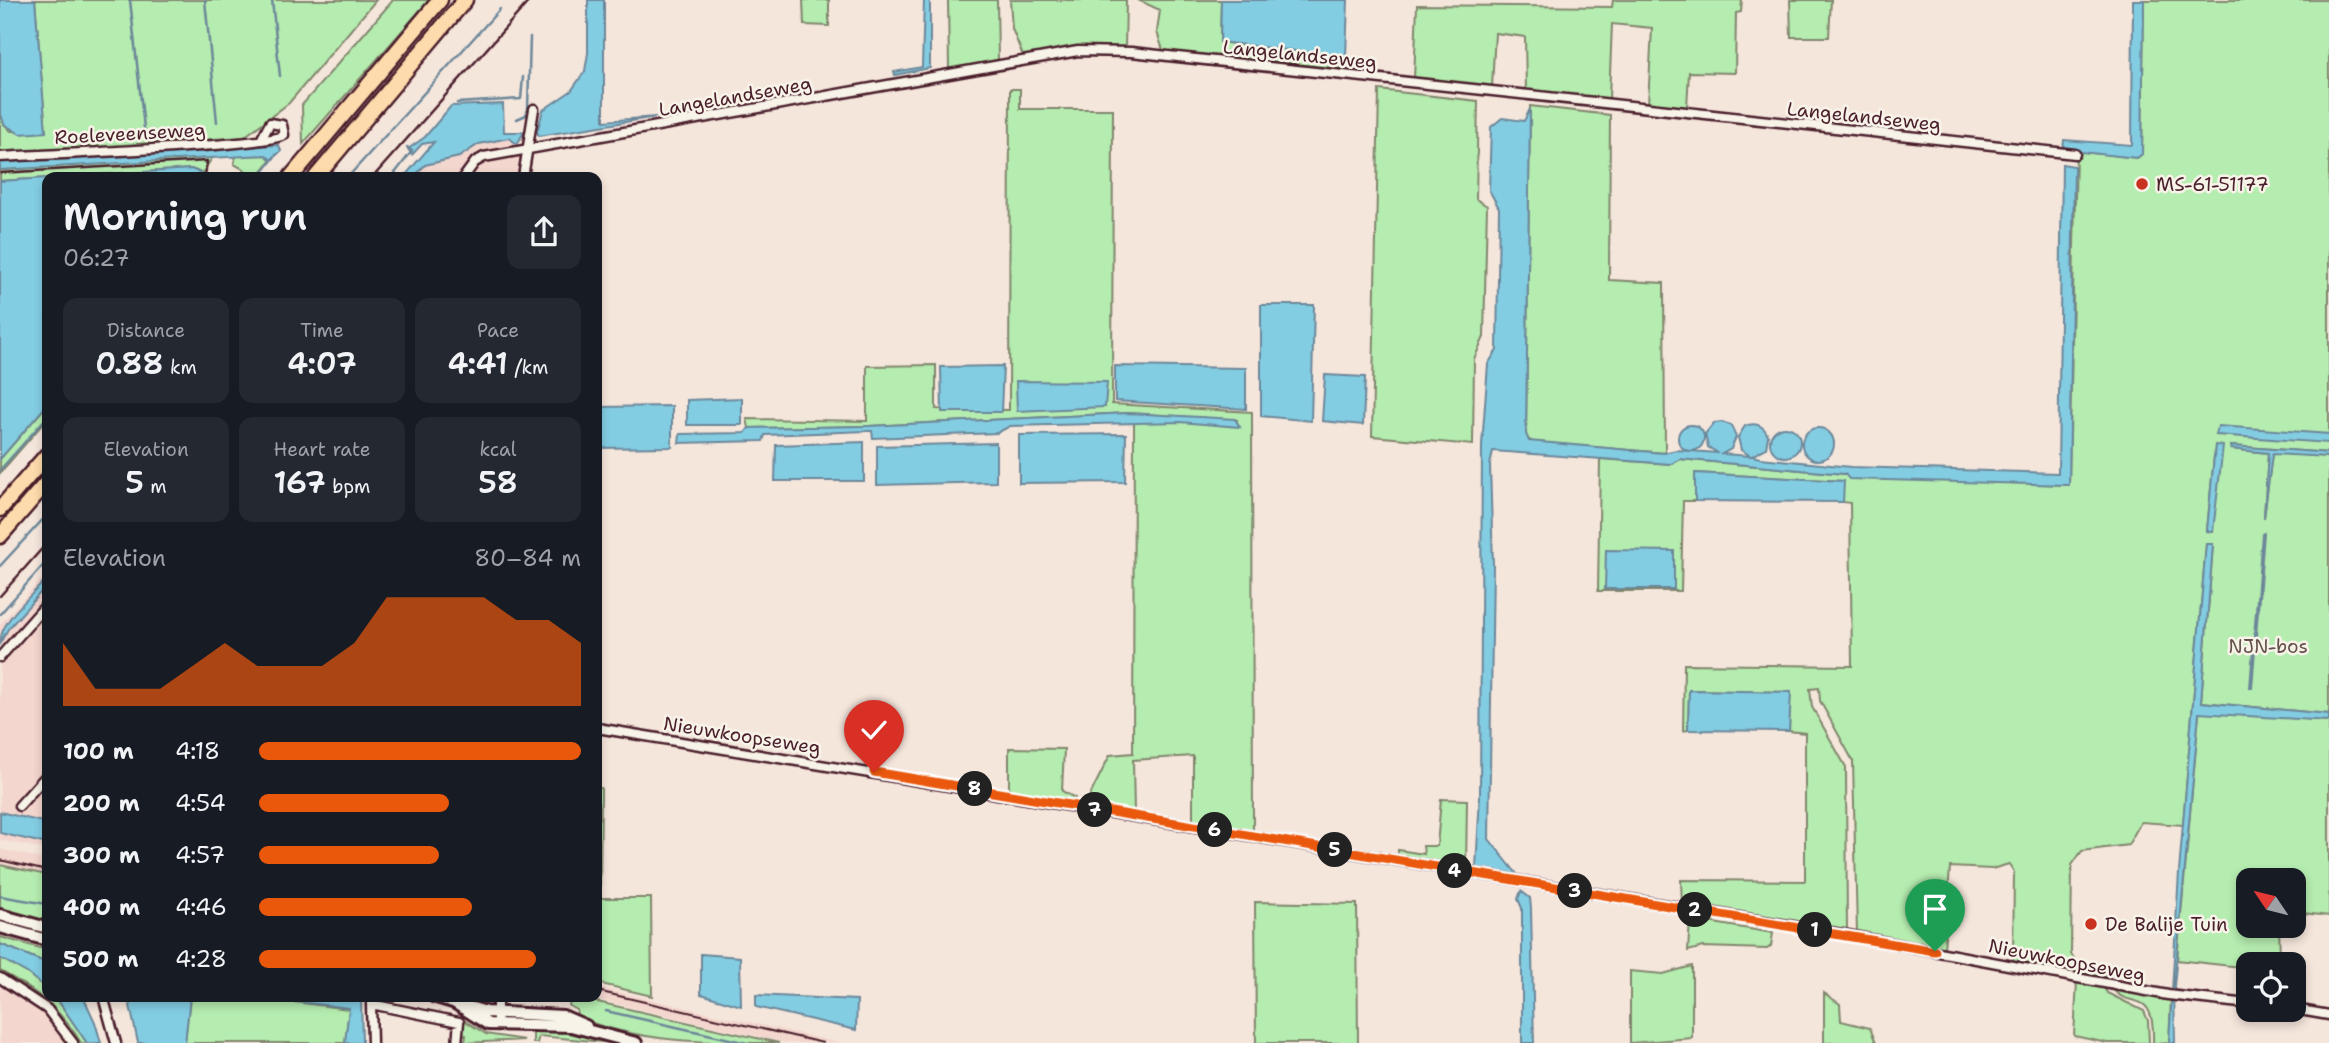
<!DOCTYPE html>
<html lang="en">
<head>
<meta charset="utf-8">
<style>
  :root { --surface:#171b24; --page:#242831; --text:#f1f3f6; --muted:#9ea1a6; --accent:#ea580c }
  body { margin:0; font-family:"Shantell Sans",sans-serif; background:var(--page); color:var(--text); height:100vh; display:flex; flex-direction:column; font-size:26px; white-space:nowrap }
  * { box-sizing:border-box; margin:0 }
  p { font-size:23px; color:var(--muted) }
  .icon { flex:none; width:38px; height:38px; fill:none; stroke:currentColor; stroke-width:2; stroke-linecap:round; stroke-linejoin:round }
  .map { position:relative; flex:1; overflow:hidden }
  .drawer { position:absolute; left:42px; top:172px; width:560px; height:830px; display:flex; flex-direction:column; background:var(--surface); border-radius:14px; box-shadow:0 4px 10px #0003 }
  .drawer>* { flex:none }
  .needle { width:46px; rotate:305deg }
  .buttons { position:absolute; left:2236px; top:868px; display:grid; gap:14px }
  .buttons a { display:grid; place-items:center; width:70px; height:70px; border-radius:14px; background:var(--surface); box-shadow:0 4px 10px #0003; font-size:35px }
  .pin { position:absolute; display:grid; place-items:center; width:60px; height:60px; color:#fff; margin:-72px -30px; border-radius:50% 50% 50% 0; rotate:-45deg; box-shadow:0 0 7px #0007 }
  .pin .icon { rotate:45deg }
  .km { position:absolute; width:35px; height:35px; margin:-18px; border-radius:50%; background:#222; color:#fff; font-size:19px; line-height:35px; text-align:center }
  .round { display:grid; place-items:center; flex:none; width:74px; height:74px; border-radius:14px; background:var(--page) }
  .summary { display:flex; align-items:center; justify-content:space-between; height:119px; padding:0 21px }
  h1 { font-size:38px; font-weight:600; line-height:52px }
  .metrics { display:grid; grid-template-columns:repeat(3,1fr); gap:10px; height:119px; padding:7px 21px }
  .metrics div { display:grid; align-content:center; border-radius:14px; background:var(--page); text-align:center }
  .metrics b { font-size:30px; font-weight:600 }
  .metrics small { font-size:19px; font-weight:400 }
  .metrics p { font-size:19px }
  .chart { height:196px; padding:14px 21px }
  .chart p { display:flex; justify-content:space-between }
  .chart svg { width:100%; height:126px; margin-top:7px; fill:var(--accent); opacity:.7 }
  ul { padding:0 21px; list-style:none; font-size:23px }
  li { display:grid; grid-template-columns:112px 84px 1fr; align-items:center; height:52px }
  li i { height:18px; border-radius:9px; background:var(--accent) }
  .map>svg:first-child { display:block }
</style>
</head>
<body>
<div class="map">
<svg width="2329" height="1043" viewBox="0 0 2329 1043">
  <rect width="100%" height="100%" fill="#f5e6dc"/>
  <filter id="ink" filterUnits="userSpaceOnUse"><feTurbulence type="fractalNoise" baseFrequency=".0143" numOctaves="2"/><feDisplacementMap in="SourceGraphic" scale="14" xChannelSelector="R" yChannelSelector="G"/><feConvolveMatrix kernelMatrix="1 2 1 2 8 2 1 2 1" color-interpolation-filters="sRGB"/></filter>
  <g filter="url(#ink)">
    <path fill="#f3d6ce" d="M519,135l1,42h-109l28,-31z
      M47,573v277l-47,-10v-216z
      M0,849l47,11v16l-47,-11z
      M0,978l44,23 28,42h-72z
      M597,987l243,56h-54l-204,-47h15z"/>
    <path fill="#b5ecaf" stroke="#80866d" stroke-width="2" fill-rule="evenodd" d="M35,0h341l-87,103 -45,34 -244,16v-42l4,13 7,7 35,1z
      M393,0h36l-126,144 -1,-39z
      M803,0h26v26l-25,-1z
      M948,0h49l1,60 -49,9z
      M1010,0h116l-1,49 -49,-2 -53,9 -11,-27z
      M1138,0h83l-1,42 126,15v15l-182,-19 -7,-21 3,-22z
      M1613,0h129l-1,12 -5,1 -1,60 -46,-1 -2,35 -39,-3 4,-76 -40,-4 -3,75 -83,-9 -1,-53 -30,-4 -3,54 -78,-8 3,-74 195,2z
      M1790,0h41l-2,37h-38z
      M2144,0h185v453l-97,-7 -1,3 37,4 -4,64 8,-64 57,4v257l-128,-12 12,-158h-7l-23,281 -42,-3 -13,23 -46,6 -10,14 -1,89 7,10 28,6v8l-93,-18 1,-88 -5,-8 -17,5 -42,-2 -6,82 -87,-15 -4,-173 -33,-60 -1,-13 -9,1 2,18 34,60 1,166 -165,-27 -1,-26 124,1v-148l-16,-2 1,-39 -101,-2 -1,40 -5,1 1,-67 168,2 -2,-163 -7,-1v-21l-147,-8 -1,28h-12l-2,90h-83l2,-132 71,5 8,-5 166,15 17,4 207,7 7,-334 61,7 5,-4zM2215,446l6,6 -13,79 -1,-1z
      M1010,89h10v20h93l-1,295 140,8 1,421 -60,-10v-67l-60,4 1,53 -49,-8 25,-50 23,-2 1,-331 104,-2 -110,-7 -259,13 -120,2 -2,-9 120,2v-55l69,-1v44l73,1z
      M1379,90l99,11 -2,98 11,7 -3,131 -10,22 -1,86 -101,-9z
      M1530,106l80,9 -1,165 55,3 1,170 -132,-11 -7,-4z
      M266,155l5,5 -14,17h-15l3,-7 -11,-6 2,-8z
      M213,157l-11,16 -11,-4 -191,12v-11z
      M47,405v14l-47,54v-14z
      M2202,711l127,10v195l-35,-4v-32h-45v46h30l1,31 15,2 -1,6 -45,-1v4l-72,-8 22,-247z
      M1009,748l55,1 -2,42 13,7 -1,5 -65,-11z
      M597,788h4l-1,110h51l1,98 -55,-13z
      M1441,799l26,1 -1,70 -68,-14v-6l26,4 -1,-8h14z
      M0,865l47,10v50l-47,-12z
      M1255,902l102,2 1,139h-102z
      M1690,919l83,14 -2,13 -4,3 -64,-2 -15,4z
      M0,937l47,13v13l-47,-19z
      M0,958l27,15 20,16v7h8l32,47h-6c-20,-34 -47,-54 -81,-72z
      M1692,966v72l-62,5v-72l33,3z
      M2077,980l25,4 5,9 37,18 4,10 1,22h-42l-33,-7z
      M2112,988l59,10 -2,45h-16c2,-59 -24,-31 -41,-55z
      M1824,993l16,11 1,17 29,7 6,15h-52z
      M190,996h57l102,13 -4,34h-160z
      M571,996l208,47c-70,0 -139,0 -203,-26l1,-7 -8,-4z
      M462,1019l24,15 38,6 -59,3 1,-8 -6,-1z
      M533,1027l50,5 31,11 -75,-7 -2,7h-4z"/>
    <path fill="#83cde3" stroke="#6c8799" stroke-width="2" d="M0,0h35l11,132 -26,2 -16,-10 -4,-13z
      M588,0h16v121l52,-4 -117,19 -2,-4 6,-22 28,-19 14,-20 3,-18z
      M924,0h6v68l-35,7 -1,-3 28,-5z
      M1221,0h127l-2,57 -126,-15z
      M2133,0h11l-2,154 -5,4 -74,-8 1,-10 68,5z
      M503,104l1,28h20l-7,12 -8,-6 -30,6 -20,13 -34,8 -11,12h-10l30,-35 -12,2 -10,11 -4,-6 17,-12 26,-31z
      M1530,109l-4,325 3,7 135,12 12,-3 42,3 -10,-6 -3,-13 9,-11 8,-1 9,3 5,12 -5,12 -9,5 29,2 -10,-6 -3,-13 7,-11c10,-4 19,-1 23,10l-2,12 -14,8 8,2 91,9 207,6 4,-309 12,2 -5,319 -220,-6 -4,-5 -165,-15 -9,5 -178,-13 -3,14 3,100 -4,274 32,40 -45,-11 4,-72 2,-351 6,-81 9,-14 2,-142 -10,-18 2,-63 11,-9 22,3z
      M279,145l2,6 -10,9 -5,-5 -266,15v-8z
      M191,169l20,8h-139z
      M47,178v227l-47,54v-278z
      M1261,305h53l-3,116 -50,-5z
      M1003,366l-2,46h-59l-1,-45z
      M1115,366l131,2v41l-131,-8z
      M1325,375l40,2 -2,48 -41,-4z
      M1016,381l91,1 -2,25 -88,4z
      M742,398v27h-55v-25z
      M672,406v41l-75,1v-41z
      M1128,413l107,6 5,8 -60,-5 -170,4 -13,7 -124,5 -1,-7h-5l-102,4 -2,6 -84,2 1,-9 65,-1 4,-5 120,-2z
      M1678 438a13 13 0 1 1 26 0a13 13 0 1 1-26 0Z
      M2218,426l111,8v9l-113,-8z
      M1770 442a15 15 0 1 1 30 0a15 15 0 1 1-30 0Z
      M1802 444a16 16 0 1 1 32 0a16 16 0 1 1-32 0Z
      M1126,434l-1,48 -106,1v-48z
      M864,442v39h-89l1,-36z
      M996,443v39l-119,3v-39z
      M2215,445l8,1 -10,85h-6z
      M2231,446l98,7v4l-57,-3 -8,64 4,-65 -37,-4z
      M1695,473l149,8 -1,21 -148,-1z
      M2264,533l-12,155h-2l12,-154z
      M2206,544h7l-12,158 128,12v7l-130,-8 -25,274 1,56h-6l10,-171z
      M1606,550l68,1v38h-69z
      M47,578v7l-39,44 -8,14c0,-23 33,-48 47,-65z
      M1689,690l102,2 -2,39 -101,-1z
      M0,812l47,11v21l-47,-11z
      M1521,891l9,7 1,11 3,134h-12v-135l-4,-9z
      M0,944l47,19v26l-20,-16 -27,-15z
      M701,954l39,3 1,49 -40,-12z
      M756,995l101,5 -1,30 -100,-23z
      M55,996h28l12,26 6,21h-14z
      M128,996h62l-5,47h-47z
      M247,996h114l1,47h-17l4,-35z"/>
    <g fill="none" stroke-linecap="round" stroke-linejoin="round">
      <path stroke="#6c8799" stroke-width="2.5" d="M130,0l15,137
        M205,0l12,122
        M272,0l8,76
        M457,103l64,-4 2,-22
        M517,119l9,-4 2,-7 2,-71
        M259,177l17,-22
        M348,177l152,-168
        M392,177l20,-26 -5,-4
        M0,470l47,-53
        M0,566l47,-51
        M0,614l47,-53
        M0,896l47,8
        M606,1011l141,32"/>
      <g stroke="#4a1f2b" stroke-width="13">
        <path id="street" d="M0,157c36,-2 271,-11 284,-22l-2,-10 -12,-2 -9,17
          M464,177l11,-15 9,-5 594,-106 53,1 944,102
          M523,177l11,-68
          M0,657l47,-53
          M597,728l1251,207 320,60 81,9
          M19,806l28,-31
          M0,978l47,31 26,34
          M103,996l13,47
          M497,996v29
          M2294,1009l35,6
          M372,1043l-1,-39 88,18 -2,21"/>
      </g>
      <g stroke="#4a1f2b" stroke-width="16">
        <path id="secondary" d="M0,915l47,13
          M0,927l47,13
          M433,996l53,16 77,4 23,10
          M452,1001l36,23 83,2 65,17"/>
      </g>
      <g stroke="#4a1f2b" stroke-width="19">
        <path id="highway" d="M291,177l149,-177
          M316,177l149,-177
          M0,509l47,-54
          M0,536l47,-54"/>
      </g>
      <use href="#street" stroke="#f7f3e8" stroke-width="8"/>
      <use href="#secondary" stroke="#f7f3e8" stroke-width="10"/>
      <use href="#highway" stroke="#fedbac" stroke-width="14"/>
      <path stroke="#4a1f2b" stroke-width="2" d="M0,860l47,11
        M597,991l226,52"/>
      <path stroke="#4a1f2b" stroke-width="2.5" d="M0,173l207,-12 -2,15
        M373,177l157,-177
        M0,596l47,-53"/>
    </g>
  </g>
  <g fill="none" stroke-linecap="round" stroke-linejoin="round" filter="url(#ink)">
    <g stroke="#fff" stroke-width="14">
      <path id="route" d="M874,772l1061,179"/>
    </g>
    <use href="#route" stroke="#ea580c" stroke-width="9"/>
  </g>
  <g fill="#c8321e" stroke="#f7f3e8" stroke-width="2.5">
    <circle cx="2142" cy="184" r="7"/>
    <circle cx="2091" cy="924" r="7"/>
  </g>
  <g text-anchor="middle" stroke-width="5" stroke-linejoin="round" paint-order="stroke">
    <g font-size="19" fill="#4a1f2b" stroke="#f7f3e8">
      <text transform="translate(1300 54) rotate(6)" y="7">Langelandseweg</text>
      <text transform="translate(735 96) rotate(-10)" y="7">Langelandseweg</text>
      <text transform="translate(1864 116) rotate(6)" y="7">Langelandseweg</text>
      <text transform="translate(130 133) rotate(-3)" y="7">Roeleveenseweg</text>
      <text transform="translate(742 735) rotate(9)" y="7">Nieuwkoopseweg</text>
      <text transform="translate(2067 960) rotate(11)" y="7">Nieuwkoopseweg</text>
    </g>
    <g font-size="19" fill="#4a1f2b" stroke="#f7f3e8" text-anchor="start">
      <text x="2156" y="191">MS-61-51177</text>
      <text x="2105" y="931">De Balije Tuin</text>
    </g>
    <g font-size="19" fill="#65524c" stroke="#f7f3e8">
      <text x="2268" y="653">NJN-bos</text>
    </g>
  </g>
</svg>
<div class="buttons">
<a><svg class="needle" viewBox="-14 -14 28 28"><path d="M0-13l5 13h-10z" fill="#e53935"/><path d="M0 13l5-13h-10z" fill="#9ea1a6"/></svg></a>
<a><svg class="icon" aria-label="locate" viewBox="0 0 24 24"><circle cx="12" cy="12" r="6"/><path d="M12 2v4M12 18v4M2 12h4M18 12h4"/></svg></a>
</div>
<div class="pin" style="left:1935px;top:951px;background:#1e9e55"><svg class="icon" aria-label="arrive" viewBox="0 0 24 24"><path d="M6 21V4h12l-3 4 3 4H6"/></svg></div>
<div class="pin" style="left:874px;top:772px;background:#d93025"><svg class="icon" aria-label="check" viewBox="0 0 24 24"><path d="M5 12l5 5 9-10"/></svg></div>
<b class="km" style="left:1815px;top:930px">1</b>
<b class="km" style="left:1695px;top:910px">2</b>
<b class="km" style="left:1575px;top:891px">3</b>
<b class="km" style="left:1455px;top:871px">4</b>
<b class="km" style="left:1335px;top:850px">5</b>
<b class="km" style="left:1215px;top:830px">6</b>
<b class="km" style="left:1095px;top:810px">7</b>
<b class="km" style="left:975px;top:789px">8</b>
<section class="drawer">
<div class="summary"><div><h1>Morning run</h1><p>06:27</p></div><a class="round"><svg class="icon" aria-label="share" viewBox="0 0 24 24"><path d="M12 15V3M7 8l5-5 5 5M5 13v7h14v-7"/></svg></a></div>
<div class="metrics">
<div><p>Distance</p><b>0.88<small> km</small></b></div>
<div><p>Time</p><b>4:07</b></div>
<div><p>Pace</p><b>4:41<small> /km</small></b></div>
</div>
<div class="metrics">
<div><p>Elevation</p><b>5<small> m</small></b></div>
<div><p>Heart rate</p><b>167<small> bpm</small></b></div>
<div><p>kcal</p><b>58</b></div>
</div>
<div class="chart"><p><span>Elevation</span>80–84 m</p>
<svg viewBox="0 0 160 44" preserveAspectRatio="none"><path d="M0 44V22L10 38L20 38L30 38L40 30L50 22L60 30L70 30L80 30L90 22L100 6L110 6L120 6L130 6L140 14L150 14L160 22V44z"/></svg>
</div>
<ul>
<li><b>100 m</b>4:18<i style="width:100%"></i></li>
<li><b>200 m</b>4:54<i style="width:59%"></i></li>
<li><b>300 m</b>4:57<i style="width:56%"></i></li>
<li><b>400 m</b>4:46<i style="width:66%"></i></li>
<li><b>500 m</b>4:28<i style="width:86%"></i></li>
</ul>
</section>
</div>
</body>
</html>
